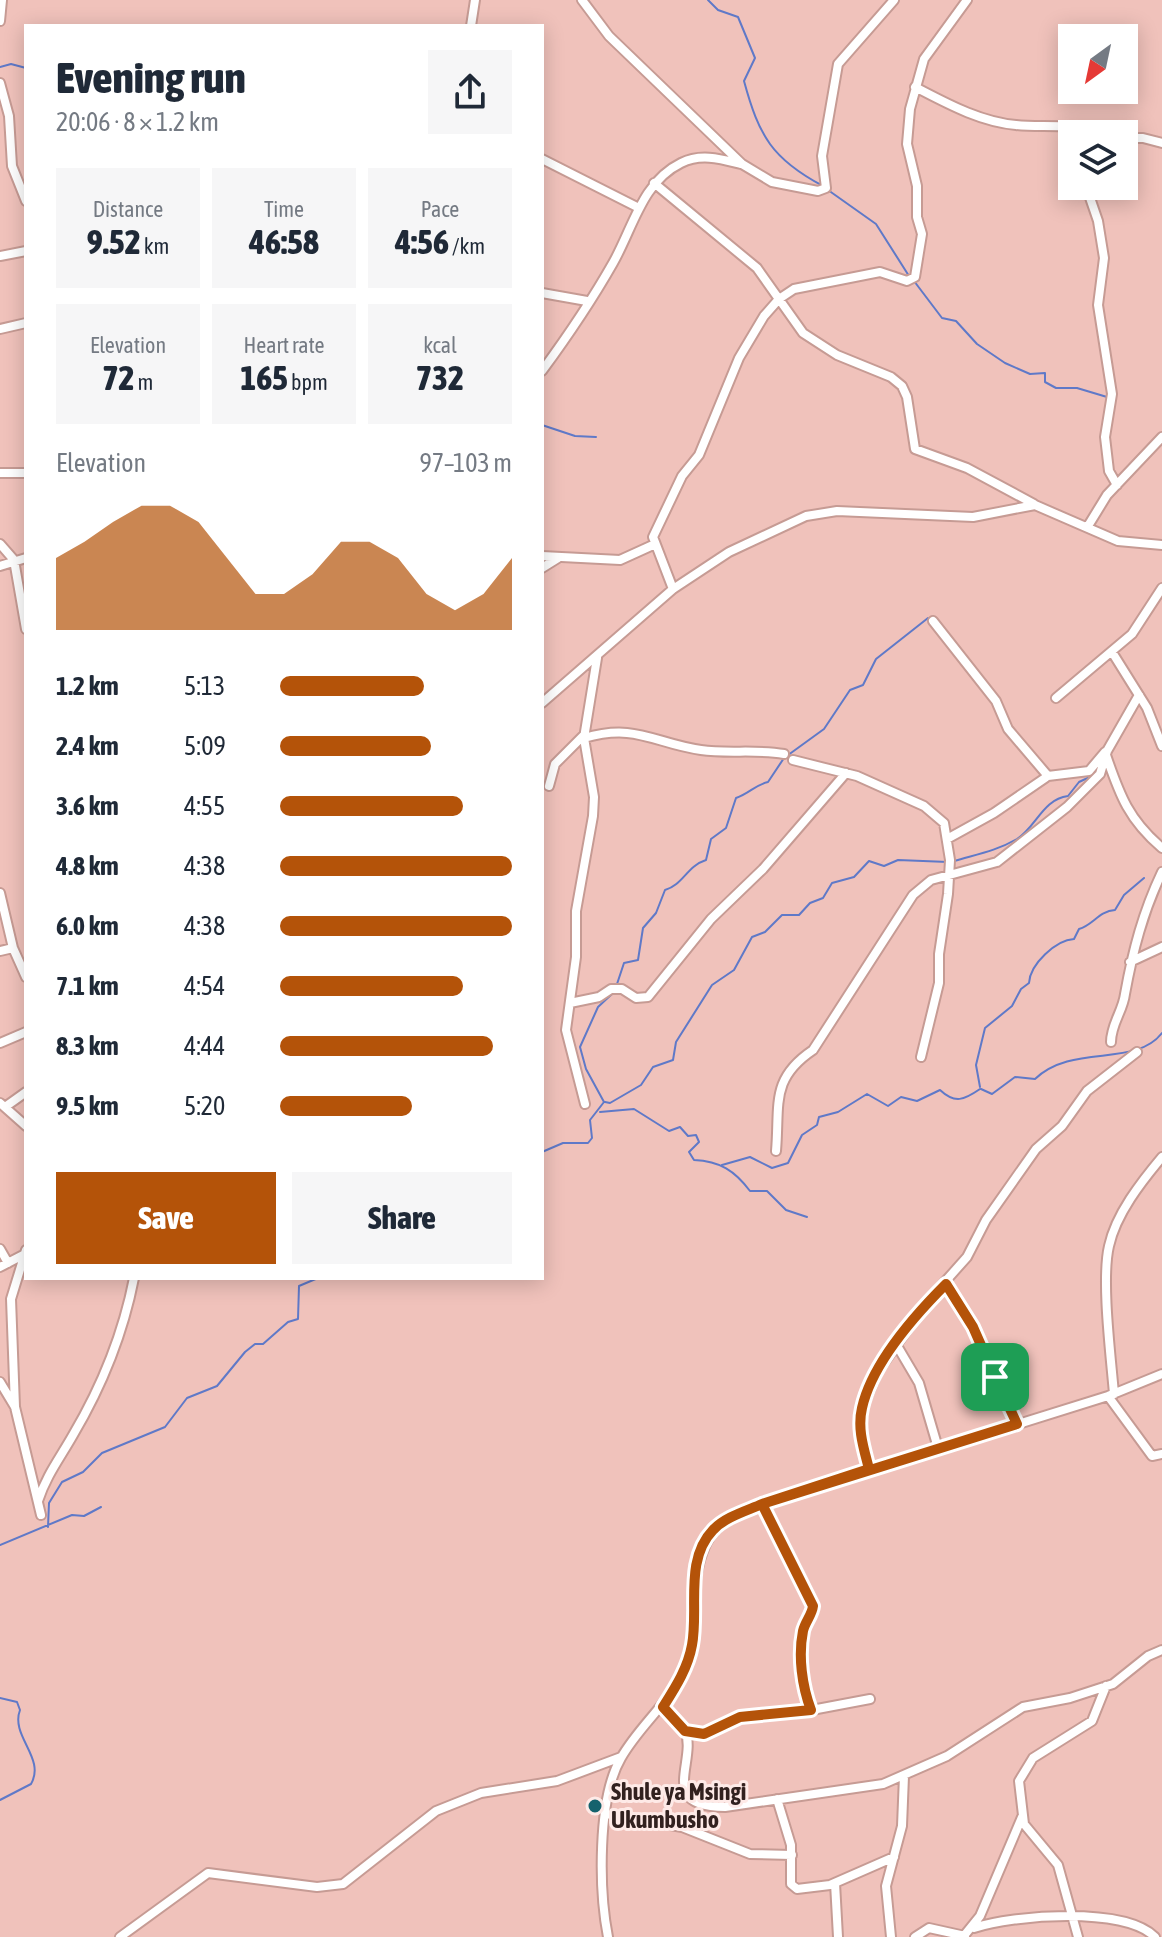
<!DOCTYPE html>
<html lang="en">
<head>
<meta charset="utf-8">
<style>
  :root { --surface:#fff; --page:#f6f6f7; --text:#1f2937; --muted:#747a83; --accent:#b45309 }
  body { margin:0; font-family:"Asap Condensed",sans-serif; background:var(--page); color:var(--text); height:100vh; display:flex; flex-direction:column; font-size:30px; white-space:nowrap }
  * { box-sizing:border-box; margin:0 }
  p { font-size:26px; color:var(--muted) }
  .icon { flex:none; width:44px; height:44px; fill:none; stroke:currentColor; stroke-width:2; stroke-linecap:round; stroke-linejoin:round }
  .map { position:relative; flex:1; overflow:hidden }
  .sheet { position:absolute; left:24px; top:24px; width:520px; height:1256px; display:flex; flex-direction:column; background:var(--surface); border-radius:0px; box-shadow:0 4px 20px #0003 }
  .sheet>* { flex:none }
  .needle { width:52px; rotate:213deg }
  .buttons { position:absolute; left:1058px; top:24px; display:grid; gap:16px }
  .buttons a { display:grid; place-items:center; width:80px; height:80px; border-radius:0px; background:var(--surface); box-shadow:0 4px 20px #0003; font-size:40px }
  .pin { position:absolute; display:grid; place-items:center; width:68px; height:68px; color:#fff; margin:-34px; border-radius:16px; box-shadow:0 4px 12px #0006 }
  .round { display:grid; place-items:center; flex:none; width:84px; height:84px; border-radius:0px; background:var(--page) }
  .head { display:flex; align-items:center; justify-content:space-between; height:136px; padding:0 32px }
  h1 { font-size:44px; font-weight:800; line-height:60px }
  .stats { display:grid; grid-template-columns:repeat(3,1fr); gap:12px; height:136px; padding:8px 32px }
  .stats div { display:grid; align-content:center; border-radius:0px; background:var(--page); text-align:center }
  .stats b { font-size:34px; font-weight:800 }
  .stats small { font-size:22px; font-weight:400 }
  .stats p { font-size:22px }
  .chart { height:224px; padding:16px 32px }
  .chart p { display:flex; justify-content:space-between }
  .chart svg { width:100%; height:144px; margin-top:8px; fill:var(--accent); opacity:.7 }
  .cta { display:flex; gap:16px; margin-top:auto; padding:16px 32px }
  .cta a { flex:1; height:92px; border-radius:0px; background:var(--accent); color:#fff; font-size:32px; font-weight:800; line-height:92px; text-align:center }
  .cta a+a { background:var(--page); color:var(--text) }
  ul { padding:0 32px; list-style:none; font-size:26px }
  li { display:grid; grid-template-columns:128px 96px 1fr; align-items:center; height:60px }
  li i { height:20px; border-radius:10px; background:var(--accent) }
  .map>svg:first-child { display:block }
</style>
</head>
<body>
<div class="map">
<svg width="1162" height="1937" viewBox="0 0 1162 1937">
  <rect width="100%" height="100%" fill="#f0c2bb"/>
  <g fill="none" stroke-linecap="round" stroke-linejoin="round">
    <path stroke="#5f79c8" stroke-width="2" d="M708,0l10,10 20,7 17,41 -11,23c15,55 28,78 79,105
      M0,67l11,-3 15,4
      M828,190l48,34 33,52
      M914,281l28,37 14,3 21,23 28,19 25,11 15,-1v9l11,6h21l30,9
      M542,425l33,11 21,1
      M954,861c24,-7 42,-10 63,-22 19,-12 26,-40 51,-43l11,-14 13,-6 5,-8
      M616,987l8,-24 14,-3 5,-32 13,-15 9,-23c18,-5 22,-24 41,-30l5,-21 15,-11 10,-30c14,-5 19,-13 32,-16l16,-24 40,-29 26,-39 13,-5 13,-26 52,-41
      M980,1087l-4,-22 9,-37 27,-22 9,-17 8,-6c1,-19 27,-43 45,-44l5,-10c14,-4 20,-18 36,-19l9,-15 20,-17
      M981,1089l11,5 23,-17 20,2c38,-36 100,-11 127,-46
      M605,1102l5,1 31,-18 12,-18 20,-7 3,-18 36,-57 22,-15 18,-33 13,-5 17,-17h17l11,-12 13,-5 9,-15 22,-6 15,-16 15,5 14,-6 50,2
      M600,1112l34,-3 35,22 11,-4 8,9 8,-1 3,7 -10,10 5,8c26,1 41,11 56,31h17l19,19 21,7
      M542,1152l21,-9h25l4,-5 -2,-18 14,-18 -18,-33 -6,-22 18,-40 15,-14
      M722,1165l28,-8 22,11 16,-5 14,-28 15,-10 2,-8 19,-5 29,-18 21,12 13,-9 16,4 23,-11c15,14 24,10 40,-1
      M48,1527l1,-24 13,-21 21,-10 19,-19 63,-26 22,-29 30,-12 28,-34 10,-8h8l25,-22 10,-3 1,-33 19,-8
      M0,1545l72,-30 12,1 17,-9
      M0,1698l17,4 3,8c-10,26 26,48 11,74l-31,16"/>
    <g stroke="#c69b94" stroke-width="12">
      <path id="street" d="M582,0l27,36 133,128 30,18 46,9 8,-3 -4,-32 16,-92 56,-64
        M0,21l2,-21
        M471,26l4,-26
        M0,83l9,33 3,50 14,35
        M915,87c31,16 65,35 101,38 27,3 55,-3 81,9
        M1124,138h19l19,5
        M542,159l97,49
        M654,183l103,85 46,65 34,22 54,22 11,9 5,11 8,52 52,19 67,36
        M1086,186l12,35 6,37 -6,47 14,89 -7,43 4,34 8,14
        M0,256l26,-5
        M542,293l45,8
        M0,329l26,-6
        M542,371c25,-34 50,-71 71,-108 20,-35 29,-81 68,-100 20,-10 40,-4 60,1
        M0,473h26
        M1088,526l19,-31 55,-58
        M0,544l14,16 12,69
        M542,556l78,4 33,-15
        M0,566l26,-8
        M542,568l16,-10
        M673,589l-20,-52 29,-61 17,-21 40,-97 25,-42 15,-17 15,-10 86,-17 27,9 8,-4 7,-43 -5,-17v-31l-10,-42 3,-35 14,-50 43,-59
        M933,621l63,80 12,28 40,47
        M1112,652l35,56 15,38
        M1056,698l76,-64 30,-46
        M542,703l131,-114 56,-37 77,-36 31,-5 136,6 62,-12 83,36 44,4
        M584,738c52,-15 69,5 117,12 27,4 55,-1 83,4
        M1106,755c14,41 23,65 56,93
        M793,760l64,16 67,30 20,17 6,37 -2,34 -9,60v29l-18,74
        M549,786l6,-22 29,-29
        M947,839l47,-26 54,-37 41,-5 16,-19
        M0,893l13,55 13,29
        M0,951l13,-3
        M1130,962l32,-15
        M570,1003l29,-6 12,-8h11l14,9 12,-1 63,-78 52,-50 83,-96
        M1111,1042c0,-18 12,-31 14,-48 8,-44 18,-82 37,-122
        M0,1043l26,-11
        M0,1103l26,23
        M585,1104l-19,-74 10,-73v-46l17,-95 1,-19 -10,-59 13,-80
        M5,1107l21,-15
        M776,1151c4,-47 -6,-72 37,-101l100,-155 18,-15 66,-18 70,-55 33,-33 7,-23 32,-56
        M0,1249l8,14
        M0,1267l23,-12
        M946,1284l27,43 44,97
        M896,1344l23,39 19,65
        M0,1382l15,25 26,108
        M1114,1394c-3,-37 -13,-114 -5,-148 7,-32 32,-64 53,-89
        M1108,1396l44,60 10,-2
        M15,1407l-4,-108 15,-49
        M869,1469l-9,-32 1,-27 17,-39 48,-68 41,-46 19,-37 50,-71 26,-23 25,-35 50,-39
        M38,1501c8,-25 22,-43 35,-66 29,-49 50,-101 61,-157
        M762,1504l51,102c-1,9 -7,15 -10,23 -6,25 -1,58 8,81
        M663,1707c6,9 18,14 22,23 13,31 -29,77 40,77l158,-23 64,-28 76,-49 47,-9 43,-14 35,-28 14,-6
        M685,1731l19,3 36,-17 56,-4 74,-14
        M777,1799l14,46v39l6,5 33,-4 64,-28
        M607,1814l75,13 68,27 42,1
        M835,1883l3,54
        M974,1928c39,-13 150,-22 181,9
        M120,1937l88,-64 109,14 26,-3 93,-73 45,-18 76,-12 64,-24
        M608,1937c-9,-46 -11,-138 13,-179 20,-35 50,-55 66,-95 8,-20 6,-38 5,-59 0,-10 3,-21 5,-31 9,-46 24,-51 65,-69l346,-108 54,-22
        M891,1937l-5,-51 16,-60 2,-50
        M915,1937l14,-9 36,8
        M963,1937l17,-21 42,-99
        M1078,1937l-20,-72 -34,-41 -5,-43 14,-23 59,-37 14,-35"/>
    </g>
    <use href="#street" stroke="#fff" stroke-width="8"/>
  </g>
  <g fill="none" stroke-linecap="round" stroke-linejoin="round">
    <g stroke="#fff" stroke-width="16">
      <path id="route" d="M995,1377l22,47 -255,80c-16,7 -37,13 -49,26 -29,30 -14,79 -21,115 -4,23 -17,43 -29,62l22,24 19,3 36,-17 71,-7c-9,-24 -13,-54 -8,-79 2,-9 9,-16 10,-25l-51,-102 107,-35c-5,-20 -12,-40 -7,-61 10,-45 52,-92 84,-124l27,43 22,50"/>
    </g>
    <use href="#route" stroke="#b45309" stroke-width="10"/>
  </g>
  <circle fill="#16626d" stroke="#feeae7" stroke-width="3" cx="595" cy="1806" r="8"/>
  <g text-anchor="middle" stroke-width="6" stroke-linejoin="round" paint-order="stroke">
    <g font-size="24" font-weight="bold" fill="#32211f" stroke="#feeae7" text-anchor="start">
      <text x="611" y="1800">Shule ya Msingi<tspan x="611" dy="28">Ukumbusho</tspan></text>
    </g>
  </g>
</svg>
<div class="buttons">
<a><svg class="needle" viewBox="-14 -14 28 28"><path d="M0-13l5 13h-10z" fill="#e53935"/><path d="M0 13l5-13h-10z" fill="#747a83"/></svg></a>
<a><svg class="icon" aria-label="layers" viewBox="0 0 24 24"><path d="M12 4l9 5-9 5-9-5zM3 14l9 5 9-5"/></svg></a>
</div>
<div class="pin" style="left:995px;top:1377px;background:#1e9e55"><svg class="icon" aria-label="arrive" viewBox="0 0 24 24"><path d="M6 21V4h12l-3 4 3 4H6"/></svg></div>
<section class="sheet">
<div class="head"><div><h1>Evening run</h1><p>20:06 · 8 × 1.2 km</p></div><a class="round"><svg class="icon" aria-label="share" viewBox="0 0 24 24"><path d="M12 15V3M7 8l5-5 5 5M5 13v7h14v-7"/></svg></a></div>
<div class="stats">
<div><p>Distance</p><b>9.52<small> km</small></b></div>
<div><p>Time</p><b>46:58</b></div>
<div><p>Pace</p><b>4:56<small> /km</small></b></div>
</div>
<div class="stats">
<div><p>Elevation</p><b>72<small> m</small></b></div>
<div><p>Heart rate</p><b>165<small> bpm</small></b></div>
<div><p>kcal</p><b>732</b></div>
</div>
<div class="chart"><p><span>Elevation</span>97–103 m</p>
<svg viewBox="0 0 160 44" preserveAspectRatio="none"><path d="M0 44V22L10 17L20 11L30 6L40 6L50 11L60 22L70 33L80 33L90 27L100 17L110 17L120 22L130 33L140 38L150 33L160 22V44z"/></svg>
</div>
<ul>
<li><b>1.2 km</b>5:13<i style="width:62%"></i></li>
<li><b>2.4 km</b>5:09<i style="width:65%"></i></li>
<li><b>3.6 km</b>4:55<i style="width:79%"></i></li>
<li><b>4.8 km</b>4:38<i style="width:100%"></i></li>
<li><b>6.0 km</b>4:38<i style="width:100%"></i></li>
<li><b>7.1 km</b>4:54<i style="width:79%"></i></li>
<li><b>8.3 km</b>4:44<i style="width:92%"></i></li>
<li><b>9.5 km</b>5:20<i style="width:57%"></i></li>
</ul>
<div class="cta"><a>Save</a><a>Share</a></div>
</section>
</div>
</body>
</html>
